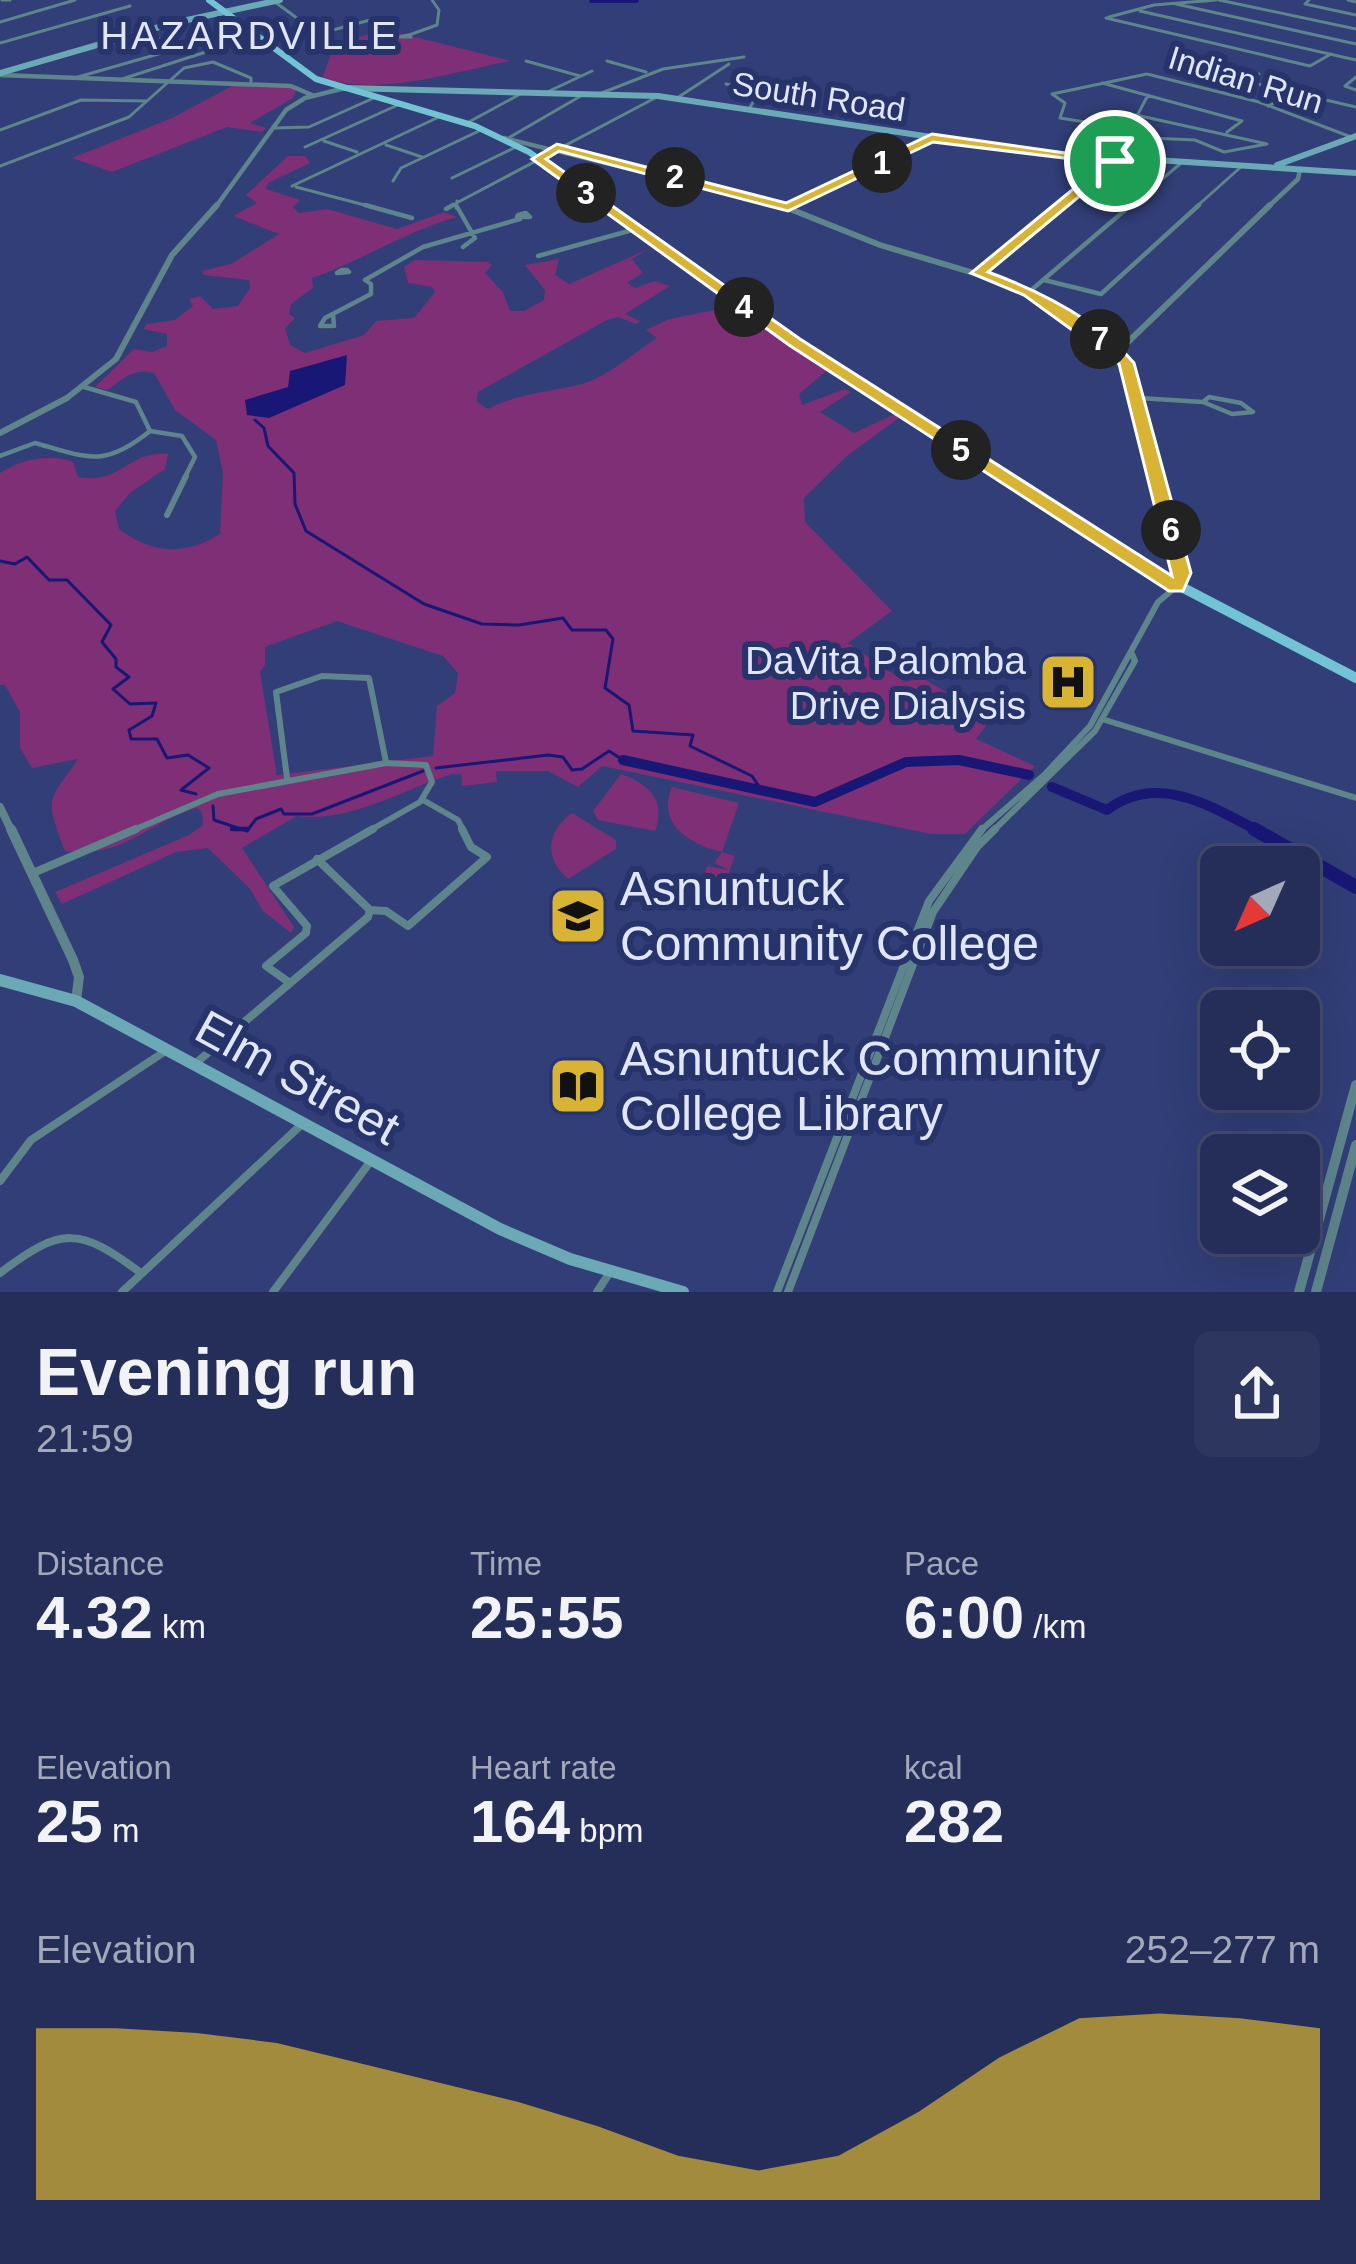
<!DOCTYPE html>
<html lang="en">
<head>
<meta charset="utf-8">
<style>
  :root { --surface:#252e59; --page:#2d365f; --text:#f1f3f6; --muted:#a3a8ba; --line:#424a6f; --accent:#d9b334 }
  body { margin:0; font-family:Arial,sans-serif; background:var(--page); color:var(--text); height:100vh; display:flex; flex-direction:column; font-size:45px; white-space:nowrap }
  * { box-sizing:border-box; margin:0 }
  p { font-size:39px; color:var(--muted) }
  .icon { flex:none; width:66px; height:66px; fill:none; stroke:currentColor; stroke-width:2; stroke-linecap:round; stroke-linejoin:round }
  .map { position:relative; height:1292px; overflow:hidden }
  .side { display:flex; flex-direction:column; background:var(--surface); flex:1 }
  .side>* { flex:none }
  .needle { width:78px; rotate:225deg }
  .tools { position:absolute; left:1200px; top:846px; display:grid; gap:24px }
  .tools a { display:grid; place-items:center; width:120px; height:120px; border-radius:18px; background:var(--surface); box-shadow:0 12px 48px #0002,0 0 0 3px var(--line); font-size:60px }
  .pin { position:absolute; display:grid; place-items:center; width:102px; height:102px; color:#fff; margin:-51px; border:6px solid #fff; border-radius:50%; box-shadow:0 3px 12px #0007 }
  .km { position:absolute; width:60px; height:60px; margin:-30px; border-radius:50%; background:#222; color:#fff; font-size:33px; line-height:60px; text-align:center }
  .round { display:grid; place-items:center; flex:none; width:126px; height:126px; border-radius:18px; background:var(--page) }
  .summary { display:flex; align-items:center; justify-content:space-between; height:204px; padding:0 36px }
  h1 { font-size:66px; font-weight:600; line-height:90px }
  .stats { display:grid; grid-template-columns:repeat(3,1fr); gap:18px; height:204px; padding:12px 36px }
  .stats div { display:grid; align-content:center }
  .stats b { font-size:60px; font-weight:600 }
  .stats small { font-size:33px; font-weight:400 }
  .stats p { font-size:33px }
  .chart { height:336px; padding:24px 36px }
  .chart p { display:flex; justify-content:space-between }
  .chart svg { width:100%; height:216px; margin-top:12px; fill:var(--accent); opacity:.7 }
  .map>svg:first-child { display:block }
</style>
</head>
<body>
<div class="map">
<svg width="1356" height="1292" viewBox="0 0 1356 1292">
  <rect width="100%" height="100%" fill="#313e77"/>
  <path fill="#7e2f76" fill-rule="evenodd" d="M383,29l128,32c-61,11 -129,36 -189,17l12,-32z
    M234,85l63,3 -4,10 -43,25 16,5 -4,4 -35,-5 -115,45 -40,-14 100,-40z
    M288,156h17l5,7 -42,20 -2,6 34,11 -7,7 6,6 28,-4 70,20 47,-17 13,5c-51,14 -95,44 -145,61l1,10 -22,16 -2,10 6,4 -10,10 5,17 15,8 59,-18 12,-14 38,-3 21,-26 -3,-5 -24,-4 -4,-16 11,-7 72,2 5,3 -7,8 18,19 7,19h14l20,-11 1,-10 -20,-25 34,-6 -4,16 14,9 82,-36 -19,11 11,14 -16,10 8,5 20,-7 15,5 -45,28 15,7 -4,3 -18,-7 -13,4 -127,71 -1,10 11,7c30,-16 62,-17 94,-25 25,-7 53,-32 75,-46l-11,-8 23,-11 67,-13 93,63 -30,25 3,11 43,-16 6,3 -31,20 34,21 41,-19 5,3 -53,39 -43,42 1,24 87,89 -44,32 57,39 16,-5 70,42 -15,20 59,27 -70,68h-34l-329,-68 -24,21 -30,-16h-52l1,11 -35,4 -1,-12h-9c-49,16 -104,49 -155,42l-55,32 52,79 -3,6 -28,-22 -13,-22 -42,-41 -32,4 -114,52 -7,-12 134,-57 14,-10 -1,-12 -5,-5c-53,16 -73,51 -132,43 -22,-57 -16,-49 13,-92l-46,9 -12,-20v-36l-15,-27h-5v-212c22,-14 49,-20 73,-11l5,15c43,8 50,-27 90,-23l-3,15 -35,24 -15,18 4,18c33,25 66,27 101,5l3,-61 -7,-33 -41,-30 -21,-37c-19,-6 -32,6 -46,17l-13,-3 39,-38 18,3 15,-6v-12l-24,-5 4,-5 28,-4 18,-14 -4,-7 11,-3 13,13 25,-3 12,-18 -1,-8 -45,-5 -2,-4 29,-7 48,-30 -46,-18 24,-13 -11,-8zM337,621l106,35 15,17 -3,20 -18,13 -4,50 -156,19 -17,-103 5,-7v-18z
    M621,774c27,9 46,27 34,57l-57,-11 -5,-9z
    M672,787l67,16 -17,49 13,4 -13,35 -18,-13 3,-12 22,4 -15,-7 8,-11c-32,-7 -66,-28 -50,-65z
    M572,813l44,27v9l-48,30c-24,-21 -22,-47 4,-66z"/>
  <path fill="#181776" d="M347,355l-2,30 -76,33 -22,-3 -2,-15 43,-13 2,-16z"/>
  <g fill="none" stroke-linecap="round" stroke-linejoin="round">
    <path stroke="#181776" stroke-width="3" d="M255,420l9,8 4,18 26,27 1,31 11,27 118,73 58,20 37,1 44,-7 9,12h34l7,9 -8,49 24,17 4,26 60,4 -3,11 62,30 10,15
      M0,561l15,3 12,-7 22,23h18l44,45 -9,17 14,17v8l13,10 -16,12 17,15 26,-1 -4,13 -23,14 2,9h26l10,19 21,-3 21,13 -28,22 15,4
      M436,768l112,-13 15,2 9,13 10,-1 27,-18 14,9
      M213,806l1,14 33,11 9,-12 25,-10 3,5h28l111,-43"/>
    <path stroke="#181776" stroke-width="4.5" d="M232,829h16"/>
    <path stroke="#181776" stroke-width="6" d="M592,0h44"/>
    <path stroke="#181776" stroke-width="10" d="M623,760l192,42 91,-40 53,-2 70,15
      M1052,787l55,23c51,-38 104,-4 153,22"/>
    <path stroke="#181776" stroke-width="14" d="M1254,829l102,58"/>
    <path stroke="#5e858c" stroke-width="3" d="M2,0h8
      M1219,0l137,29
      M1309,0l-4,4 51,11
      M1348,0l8,2
      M275,2l52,38 -5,8
      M1176,4l180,40
      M1140,11l216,49
      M1109,17l45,-12 62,-5
      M1106,18l204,48 21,-12
      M0,22l75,-22
      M142,32l32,13
      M318,34l52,-14
      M408,35l3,2h-12z
      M409,35l28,-10 2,-15 -7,-10
      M0,43l130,-37
      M316,48l9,2h-11z
      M526,61l54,15
      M607,61l39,11
      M78,77l171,-49
      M1356,77l-11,9 11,4
      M122,79l90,-29
      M1245,81l111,26
      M1102,83l140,38 -15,11
      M726,84l34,7 -11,18
      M1223,91l36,-17
      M545,93l47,-22
      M599,94l64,-25 81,-12
      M677,98l52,-34
      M1268,106l28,-13
      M467,123l57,-31
      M274,128l35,-1 67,-30
      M1129,129l-69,-11 5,-15 -13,-9 95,-20 112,28 92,35
      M0,130l81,-30 66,1
      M510,137l76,-44
      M1126,137l69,3 29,12 43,-8 -131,-29
      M324,141l33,11
      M386,145l36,12
      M305,147l95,-43
      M0,166l129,-49 55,-49 29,-6 38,16v6
      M452,178l66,-32
      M393,181l8,-13 82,-39
      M292,186l149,-70
      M296,187l80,21
      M788,207l143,-69
      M447,208l208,-110
      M456,208l1,-7
      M1060,208l57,-45 -2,-5 33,-63
      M1128,208l52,-44
      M1195,208l47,-42"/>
    <path stroke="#5e858c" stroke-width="4.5" d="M365,205l47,13
      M456,205l19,33 -12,9
      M446,209l7,-4
      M526,213l4,4h-13l1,-2z
      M538,256l98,-27
      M342,270h5l2,2 -12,1z
      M978,273l85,-68
      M1044,280l57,14 98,-89
      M1029,292l102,-87
      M333,314l1,12h-14l5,-8 46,-24v-10l-6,-4 58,-33 97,-28
      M1209,397l32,6 12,9 -21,2 -29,-12z
      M1139,398l64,4
      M150,431l32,5 13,21 -11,22
      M0,456l35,-13c52,14 68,26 115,-12l-14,-29 -52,-15"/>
    <path stroke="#5e858c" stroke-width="6" d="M167,515l19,-39
      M1102,719l254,79
      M287,778l-11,-86 46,-16 47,2 17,84
      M423,800l35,20 6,12
      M129,832l89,-38 168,-31 40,2 6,17 -12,20 -53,30
      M979,832l65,-57 46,-49 68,-124 18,-15
      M992,832l103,-101 40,-70 -3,-7"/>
    <path stroke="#5e858c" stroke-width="8" d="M33,873l103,-44
      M370,910l16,1 22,15 79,-69 -16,-10 -9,-18
      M290,983l-24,-17 40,-33 1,-7 -34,-40 100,-57
      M196,1063l172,-146 2,-7 -53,-51
      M0,1181l31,-41 133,-88
      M0,1273c62,-47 79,-46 141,0
      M122,1292l179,-167
      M273,1292l97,-130
      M597,1292l13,-20
      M777,1292l152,-391 53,-72
      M788,1292l145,-380 44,-65 18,-18"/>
    <path stroke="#5e858c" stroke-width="4.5" d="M0,75l291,11 21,9
      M504,138l284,70
      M215,208l71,-98 19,-12 40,-10
      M1267,208l31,-29 2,-10"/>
    <path stroke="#5e858c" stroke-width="6" d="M780,205l100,40 134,40 98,63 17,20 30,111
      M1113,347l15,-5 142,-137
      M0,433l67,-35 49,-39 56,-104 45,-50"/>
    <path stroke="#5e858c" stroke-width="8" d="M1158,476l27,102 -6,8
      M0,807l12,25"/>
    <path stroke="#5e858c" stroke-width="10" d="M11,829l62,131 6,17 -3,24
      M1299,1292l57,-207
      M1316,1292l40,-147"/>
    <path stroke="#6aa9b5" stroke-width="6" d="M0,73l173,-50 107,-23
      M345,88l313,8 373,56 325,21
      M1277,165l79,-29"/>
    <path stroke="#6aa9b5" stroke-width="12" d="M0,980l76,21 424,228 70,30 113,33"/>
    <path stroke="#72c4d4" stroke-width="6" d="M209,0l107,79 159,47 54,26 79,56"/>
    <path stroke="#72c4d4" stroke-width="8" d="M604,205l190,137 210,137"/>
    <path stroke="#72c4d4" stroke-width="10" d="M1000,476l126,82 230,120"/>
  </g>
  <path fill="#d9b334" stroke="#fff" stroke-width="3" fill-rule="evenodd" d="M932,134l190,27 -134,111c52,19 110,48 146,91l57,210 -8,18h-14l-380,-246 -257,-186 25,-15 229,59zM933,142l172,21 -134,110 53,22 95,69 53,212 -372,-237 -254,-180 13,-8 229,60z"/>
  <defs>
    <g id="hospital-square" transform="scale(3)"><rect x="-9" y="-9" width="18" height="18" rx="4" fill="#d9b334" stroke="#27336b"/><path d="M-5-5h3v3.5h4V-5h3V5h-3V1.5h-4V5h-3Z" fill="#111"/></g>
    <g id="university-square" transform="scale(3)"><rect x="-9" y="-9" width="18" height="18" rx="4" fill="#d9b334" stroke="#27336b"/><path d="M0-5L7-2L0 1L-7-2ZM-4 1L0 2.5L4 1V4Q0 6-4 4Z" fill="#111"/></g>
    <g id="library-square" transform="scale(3)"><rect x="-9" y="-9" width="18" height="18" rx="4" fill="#d9b334" stroke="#27336b"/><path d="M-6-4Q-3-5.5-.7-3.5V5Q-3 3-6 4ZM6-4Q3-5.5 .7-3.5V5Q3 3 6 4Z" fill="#111"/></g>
  </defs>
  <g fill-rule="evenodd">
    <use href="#hospital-square" x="1068" y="682"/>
    <use href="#university-square" x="578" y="916"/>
    <use href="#library-square" x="578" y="1086"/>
  </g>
  <g text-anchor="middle" stroke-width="12" stroke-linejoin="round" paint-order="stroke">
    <g font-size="33" fill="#e0e7fc" stroke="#27336b">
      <text transform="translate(1246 79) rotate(17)" y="12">Indian Run</text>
      <text transform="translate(819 96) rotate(9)" y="12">South Road</text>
    </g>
    <g font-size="39" letter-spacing="3" fill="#e0e7fc" stroke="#27336b">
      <text x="250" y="49">HAZARDVILLE</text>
    </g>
    <g font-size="39" fill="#e0e7fc" stroke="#27336b" text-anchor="end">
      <text x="1026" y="674">DaVita Palomba<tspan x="1026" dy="45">Drive Dialysis</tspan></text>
    </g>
    <g font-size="48" fill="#e0e7fc" stroke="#27336b" text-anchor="start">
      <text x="620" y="905">Asnuntuck<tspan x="620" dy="55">Community College</tspan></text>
      <text x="620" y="1075">Asnuntuck Community<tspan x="620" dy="55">College Library</tspan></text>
    </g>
    <g font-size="48" fill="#e0e7fc" stroke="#27336b">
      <text transform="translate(298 1077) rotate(29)" y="17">Elm Street</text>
    </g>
  </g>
</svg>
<div class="tools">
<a><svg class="needle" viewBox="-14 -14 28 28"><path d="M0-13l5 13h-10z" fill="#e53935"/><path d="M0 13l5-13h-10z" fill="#a3a8ba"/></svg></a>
<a><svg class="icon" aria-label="locate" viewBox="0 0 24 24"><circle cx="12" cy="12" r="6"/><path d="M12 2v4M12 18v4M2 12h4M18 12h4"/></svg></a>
<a><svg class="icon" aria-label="layers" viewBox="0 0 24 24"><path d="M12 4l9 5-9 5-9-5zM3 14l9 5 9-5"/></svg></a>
</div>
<div class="pin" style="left:1115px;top:161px;background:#1e9e55"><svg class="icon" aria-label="arrive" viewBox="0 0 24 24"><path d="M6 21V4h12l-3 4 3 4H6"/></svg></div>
<b class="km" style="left:882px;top:163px">1</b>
<b class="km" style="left:675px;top:177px">2</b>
<b class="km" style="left:586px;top:193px">3</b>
<b class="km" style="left:744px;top:307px">4</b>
<b class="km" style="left:961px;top:450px">5</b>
<b class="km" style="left:1171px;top:530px">6</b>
<b class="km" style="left:1100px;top:339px">7</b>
</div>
<section class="side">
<div class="summary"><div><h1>Evening run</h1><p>21:59</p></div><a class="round"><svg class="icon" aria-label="share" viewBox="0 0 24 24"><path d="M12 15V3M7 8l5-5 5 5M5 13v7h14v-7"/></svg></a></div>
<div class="stats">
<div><p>Distance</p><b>4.32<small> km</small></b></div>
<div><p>Time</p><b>25:55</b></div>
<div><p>Pace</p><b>6:00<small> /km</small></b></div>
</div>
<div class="stats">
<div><p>Elevation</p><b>25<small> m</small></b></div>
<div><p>Heart rate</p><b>164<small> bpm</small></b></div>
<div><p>kcal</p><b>282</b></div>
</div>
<div class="chart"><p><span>Elevation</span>252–277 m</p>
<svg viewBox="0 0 160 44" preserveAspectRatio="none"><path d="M0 44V9L10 9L20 10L30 12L40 16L50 20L60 24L70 29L80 35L90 38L100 35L110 26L120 15L130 7L140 6L150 7L160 9V44z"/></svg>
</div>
</section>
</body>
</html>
